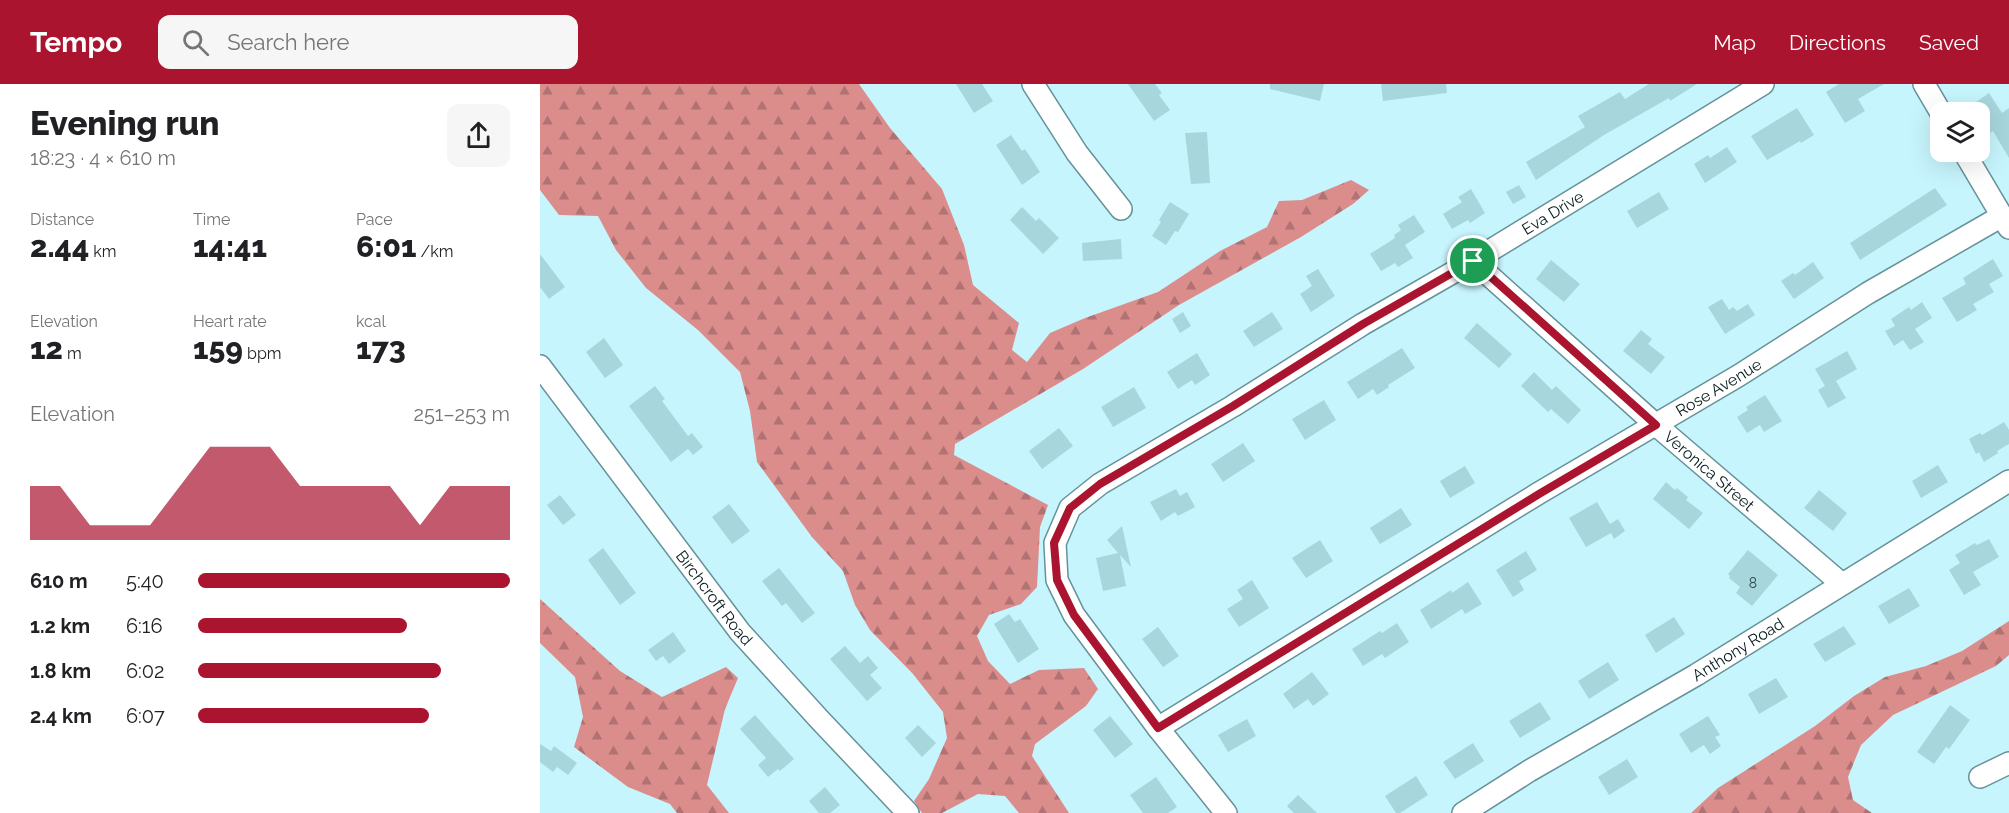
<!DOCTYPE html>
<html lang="en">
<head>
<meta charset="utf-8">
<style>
  :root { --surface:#fff; --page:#f6f6f6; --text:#202124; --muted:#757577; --accent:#aa142e }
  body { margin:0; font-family:Raleway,sans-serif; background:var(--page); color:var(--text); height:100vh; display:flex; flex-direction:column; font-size:22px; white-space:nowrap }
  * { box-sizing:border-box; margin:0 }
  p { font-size:20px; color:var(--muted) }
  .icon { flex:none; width:33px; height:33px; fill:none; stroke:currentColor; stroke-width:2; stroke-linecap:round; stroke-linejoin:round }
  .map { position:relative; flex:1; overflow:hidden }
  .sheet { display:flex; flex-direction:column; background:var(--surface); width:540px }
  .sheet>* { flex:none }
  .tools { position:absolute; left:1390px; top:18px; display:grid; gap:12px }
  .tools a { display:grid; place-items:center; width:60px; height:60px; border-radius:12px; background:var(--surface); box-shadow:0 6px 24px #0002; font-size:30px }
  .pin { position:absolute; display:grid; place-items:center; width:51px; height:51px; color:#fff; margin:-26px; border:3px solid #fff; border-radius:50%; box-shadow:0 2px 6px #0007 }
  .round { display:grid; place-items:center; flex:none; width:63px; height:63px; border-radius:12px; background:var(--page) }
  .headline { display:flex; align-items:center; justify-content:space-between; height:102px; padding:0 30px }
  h1 { font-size:33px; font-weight:800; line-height:45px }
  .metrics { display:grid; grid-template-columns:repeat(3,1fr); gap:9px; height:102px; padding:6px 30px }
  .metrics div { display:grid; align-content:center }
  .metrics b { font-size:30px; font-weight:800 }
  .metrics small { font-size:16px; font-weight:400 }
  .metrics p { font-size:16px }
  .chart { height:168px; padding:12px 30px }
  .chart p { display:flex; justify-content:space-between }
  .chart svg { width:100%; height:108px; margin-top:6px; fill:var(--accent); opacity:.7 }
  ul { padding:0 30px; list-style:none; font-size:20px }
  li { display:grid; grid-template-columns:96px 72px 1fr; align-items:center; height:45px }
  li i { height:15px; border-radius:8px; background:var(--accent) }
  header { display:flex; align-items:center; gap:36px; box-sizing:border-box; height:84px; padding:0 30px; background:var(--accent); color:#fff }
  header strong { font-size:28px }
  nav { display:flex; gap:33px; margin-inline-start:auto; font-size:21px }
  .search { width:420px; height:54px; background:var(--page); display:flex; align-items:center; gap:15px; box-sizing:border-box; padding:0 21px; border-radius:12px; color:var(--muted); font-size:22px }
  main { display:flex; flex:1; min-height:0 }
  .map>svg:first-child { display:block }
</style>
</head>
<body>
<header>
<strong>Tempo</strong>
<div class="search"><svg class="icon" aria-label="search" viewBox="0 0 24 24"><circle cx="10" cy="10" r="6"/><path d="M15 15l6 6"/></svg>Search here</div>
<nav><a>Map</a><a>Directions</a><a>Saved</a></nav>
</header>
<main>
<section class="sheet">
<div class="headline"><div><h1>Evening run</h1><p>18:23 · 4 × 610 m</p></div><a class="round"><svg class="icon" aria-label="share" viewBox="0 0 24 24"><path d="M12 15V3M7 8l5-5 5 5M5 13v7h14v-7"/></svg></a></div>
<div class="metrics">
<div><p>Distance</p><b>2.44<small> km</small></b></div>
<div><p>Time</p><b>14:41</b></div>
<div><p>Pace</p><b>6:01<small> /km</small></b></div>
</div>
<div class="metrics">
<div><p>Elevation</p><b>12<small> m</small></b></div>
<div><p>Heart rate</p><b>159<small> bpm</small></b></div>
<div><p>kcal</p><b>173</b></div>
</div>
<div class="chart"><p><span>Elevation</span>251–253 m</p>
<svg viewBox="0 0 160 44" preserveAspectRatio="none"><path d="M0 44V22L10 22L20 38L30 38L40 38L50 22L60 6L70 6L80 6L90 22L100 22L110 22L120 22L130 38L140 22L150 22L160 22V44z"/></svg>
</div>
<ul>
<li><b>610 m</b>5:40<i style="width:100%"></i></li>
<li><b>1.2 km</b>6:16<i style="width:67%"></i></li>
<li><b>1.8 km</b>6:02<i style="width:78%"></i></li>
<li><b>2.4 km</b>6:07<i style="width:74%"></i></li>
</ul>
</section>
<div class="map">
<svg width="1469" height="729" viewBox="0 0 1469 729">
  <defs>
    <pattern id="forest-firs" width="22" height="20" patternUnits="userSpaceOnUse" patternTransform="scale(1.5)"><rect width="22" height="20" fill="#db8d8c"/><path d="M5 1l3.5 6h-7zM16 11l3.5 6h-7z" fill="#b07272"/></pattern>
  </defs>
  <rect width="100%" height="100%" fill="#c7f5fd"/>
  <path fill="url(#forest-firs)" d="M0,0h319l31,44 52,61 22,56 9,40 46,38 -7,27 15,12 23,-29 35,-15 73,-26 62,-41 47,-24 12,-26 23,-1 49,-20 18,10 -16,14 -52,33 -122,68 -96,64 -128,75 -1,11 94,50 -8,22 -3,60 -16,17 -32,11 -12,21 11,25 22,23 29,-14 45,-2 14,21 -12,17 -51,38 -3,12 37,57h-50l-14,-17 -27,-2 -36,19h-20l-8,-12 15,-22 18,-41 -4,-26 -30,-38 -43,-44 -15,-25 -12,-34 -31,-34 -55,-75 -7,-51 -10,-39 -42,-42 -52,-42 -30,-38 -18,-34 -39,-1 -19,-25z
    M0,515l80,72 42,26 64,-30 12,11 -13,31 -18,76 22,28h-52l-7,-9 -42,-17 -54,-40 9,-30 -8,-40 -35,-34z
    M1469,537v34l-13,11 -103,49 -32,30 -13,32 5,23 19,13h-181l27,-25 97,-62 39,-30 31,-19 41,-11 36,-15z"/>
  <path fill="#a8d6dd" d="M416,0h26l11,17 -19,12z
    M588,0h27l7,9 -3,2 11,15 -16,11z
    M730,0h54l-4,17 -50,-12z
    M841,0h65l1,9 -64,8z
    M1109,0h48l-27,17 -1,-3 -65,37 -68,45 -10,-18 59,-35 -7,-11 42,-24 5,7z
    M1299,0h45l-26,15 7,12 -20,12 -19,-31z
    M1449,9l13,20 7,-5v50l-16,-27 -3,2 -8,-13 3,-2 -9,-16z
    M1257,24l17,27 -13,8 -1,-2 -33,19 -16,-24z
    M667,48l3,51 -19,1 -6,-51z
    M471,51l11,16 3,-2 15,23 -18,13 -26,-40z
    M1187,63l10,15 -32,21 -11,-19 14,-9 2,3z
    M979,101l7,12 -13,7 -7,-12z
    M1395,104l12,17 -87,55 -10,-17z
    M931,105l14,24 -15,10 -2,-3 -16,9 -9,-15 19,-12 -4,-5z
    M1119,108l10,17 -32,19 -10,-17z
    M630,118l19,12 -11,18 -3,-1 -9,14 -14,-9 9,-14 -2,-2z
    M482,123l14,14 3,-3 20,20 -16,16 -33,-34z
    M874,131l11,17 -20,13 8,13 -15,9 -3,-4 -14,8 -11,-17 25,-16 -1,-3 7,-5 -3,-5z
    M581,155l1,20 -39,2 -1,-18z
    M0,170l25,33 -16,12 -9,-12z
    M1453,175l10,17 -14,8 5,8 -21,12 4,6 -20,12 -15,-24 24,-14 -3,-6z
    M1011,176l29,24 -16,18 -28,-23z
    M1273,178l11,16 -30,21 -13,-18 12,-8 2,2z
    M778,185l17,27 -24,16 -11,-18 12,-8 -6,-10z
    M1182,215l7,11 4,-3 4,4 11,-7 7,11 -30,19 -17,-27z
    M1382,218l10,16 -17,11 9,13 -14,8 -7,-10 -9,6 -9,-15 10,-5 -4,-7 18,-12 2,3z
    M643,228l8,14 -11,7 -8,-14z
    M732,228l11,17 -29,18 -11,-16z
    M937,239l35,31 -13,14 -35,-30z
    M1101,246l11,9 -4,5 17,13 -14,17 -28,-23z
    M64,254l19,27 -18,13 -19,-26z
    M862,264l13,20 -27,17 1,2 -12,8 -4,-6 -15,10 -11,-17z
    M1307,267l10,18 -21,12 10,17 -18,10 -10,-18 7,-4 -10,-17z
    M657,269l13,22 -15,10 -3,-5 -14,9 -11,-17z
    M994,288l18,18 4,-4 25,24 -13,14 -17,-15 -3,3 -27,-26z
    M115,302l10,13 -3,2 26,35 4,-3 11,14 -10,8 -5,-6 -17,13 -42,-56z
    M594,303l12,21 -33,19 -12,-20z
    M1225,311l17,26 -18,11 -4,-7 -13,8 -10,-16 11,-7 -2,-3z
    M784,316l12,20 -31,20 -13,-21z
    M1464,338l5,8v14l-12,7 1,2 -14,9 -5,-10 -3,2 -7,-15 11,-6 2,2z
    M519,344l14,18 -31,23 -13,-18z
    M703,359l12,18 -32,21 -12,-18z
    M1398,381l10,17 -27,16 -9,-17z
    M925,382l10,17 -25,15 -10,-17z
    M1126,398l9,8 2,-2 11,9 -2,3 17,13 -14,16 -36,-30z
    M636,405l4,7 7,-4 8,15 -17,9 -3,-4 -14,9 -11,-19z
    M1279,406l28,23 -14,18 -29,-23z
    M20,411l16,20 -13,10 -16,-20z
    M1057,418l13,22 8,-5 7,12 -11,8 -3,-6 -25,14 -17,-29z
    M189,420l21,27 -18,13 -20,-27z
    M861,424l11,17 -32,19 -10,-16z
    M582,442l9,41 -11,-12 6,31 -23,5 -7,-33 22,-5 -11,-13z
    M1449,455l10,18 -26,15 8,13 -17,10 -15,-25 11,-7 -5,-8 20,-12 2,2z
    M780,456l13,21 -27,17 -14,-20z
    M63,464l33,45 -16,12 -32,-45z
    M1208,466l30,25 -26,31 -16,-13 4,-6 -11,-9 1,-2 -2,-2z
    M986,467l11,19 -18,11 5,9 -11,7 -17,-27z
    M239,484l36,45 -13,10 -16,-20 -4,3 -20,-25z
    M712,496l17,28 -30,19 -12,-18 16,-10 -6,-9z
    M928,498l14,22 -17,10 -3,-5 -31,20 -11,-19 31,-20 1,3z
    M1369,504l11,18 -31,18 -11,-18z
    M469,530l6,8 5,-3 19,30 -21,14 -24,-39z
    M1134,533l11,17 -29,19 -11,-18z
    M857,539l12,19 -24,16 -3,-4 -19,12 -11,-17 28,-18 2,2z
    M1304,542l12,18 -31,18 -12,-18z
    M618,543l21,29 -16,11 -21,-28z
    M133,548l13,19 -17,13 -6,-8 -7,5 -8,-11z
    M305,562l15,17 8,-7 10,12 -8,7 12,13 -15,13 -37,-42z
    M1068,578l11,18 -30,19 -11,-18z
    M772,588l17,22 -16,12 -5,-7 -14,10 -11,-15z
    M1236,594l12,19 -29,17 -11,-20z
    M1000,618l11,17 -31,19 -11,-17z
    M1410,621l20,15 -21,29 -3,-2 -12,17 -17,-12z
    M215,631l39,44 -14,12 -2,-2 -10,8 -10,-12 8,-7 -26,-29z
    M570,632l23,28 -18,14 -22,-28z
    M1168,632l12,19 -5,2 6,9 -11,8 -6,-9 -13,8 -12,-19z
    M707,635l9,17 -28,16 -10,-17z
    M378,641l18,18 -14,14 -17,-19z
    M933,659l11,18 -29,18 -12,-17z
    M0,660l11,7 3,-5 23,17 -9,12 -11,-8 -4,5 -13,-10z
    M1087,675l11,18 -29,18 -11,-18z
    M876,692l12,19 -28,18h-4l-11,-17z
    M616,693l21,30 -9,6h-25l-13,-18z
    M285,703l15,18 -10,8h-11l-10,-12z
    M758,711l19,18h-23l-7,-7z"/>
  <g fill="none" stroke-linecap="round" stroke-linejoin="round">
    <g stroke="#669299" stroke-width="24">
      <g id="minor">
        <path d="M493,0l44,69 44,56"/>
        <path d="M1384,0l17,29"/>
        <path d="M1424,68l45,76"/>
        <path id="s1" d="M933,177l183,164 186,159"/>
        <path id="s2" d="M0,282l200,266 79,87 89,94"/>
        <path id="s3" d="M618,644l381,-235 199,-117 130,-83 134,-77"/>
        <path d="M1440,693l29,-14"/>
        <path id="s4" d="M686,729l-68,-85 -84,-113 -17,-35 -2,-37 15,-35 30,-24 133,-78 130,-82 110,-63 290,-177"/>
        <path id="s5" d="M923,729l66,-42 167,-96 313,-194"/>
      </g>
    </g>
    <use href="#minor" stroke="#fff" stroke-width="21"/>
  </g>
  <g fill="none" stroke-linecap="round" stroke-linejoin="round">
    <g stroke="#fff" stroke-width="12">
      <path id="route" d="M933,177l183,164 -117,69 -381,234 -84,-113 -17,-35 -3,-37 16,-35 30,-24 133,-78 130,-82z"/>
    </g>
    <use href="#route" stroke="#aa142e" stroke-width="8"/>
  </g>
  <g text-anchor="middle" stroke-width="4.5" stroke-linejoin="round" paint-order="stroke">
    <g font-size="14" fill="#30494c">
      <text x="1213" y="504">8</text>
    </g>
    <g font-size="16" fill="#081a1c" stroke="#f2fbfc">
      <text dy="6" stroke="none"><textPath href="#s4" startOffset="930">Eva Drive</textPath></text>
      <text dy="6" stroke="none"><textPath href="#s3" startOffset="656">Rose Avenue</textPath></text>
      <text dy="6" stroke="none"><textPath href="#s1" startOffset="316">Veronica Street</textPath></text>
      <text dy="6" stroke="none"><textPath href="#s2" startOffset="290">Birchcroft Road</textPath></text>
      <text dy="6" stroke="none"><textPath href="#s5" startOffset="320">Anthony Road</textPath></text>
    </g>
  </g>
</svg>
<div class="tools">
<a><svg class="icon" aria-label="layers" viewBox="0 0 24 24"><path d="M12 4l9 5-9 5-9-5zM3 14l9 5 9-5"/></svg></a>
</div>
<div class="pin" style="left:933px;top:177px;background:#1e9e55"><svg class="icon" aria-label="arrive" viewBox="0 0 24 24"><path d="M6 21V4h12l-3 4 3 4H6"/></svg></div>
</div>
</main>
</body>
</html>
